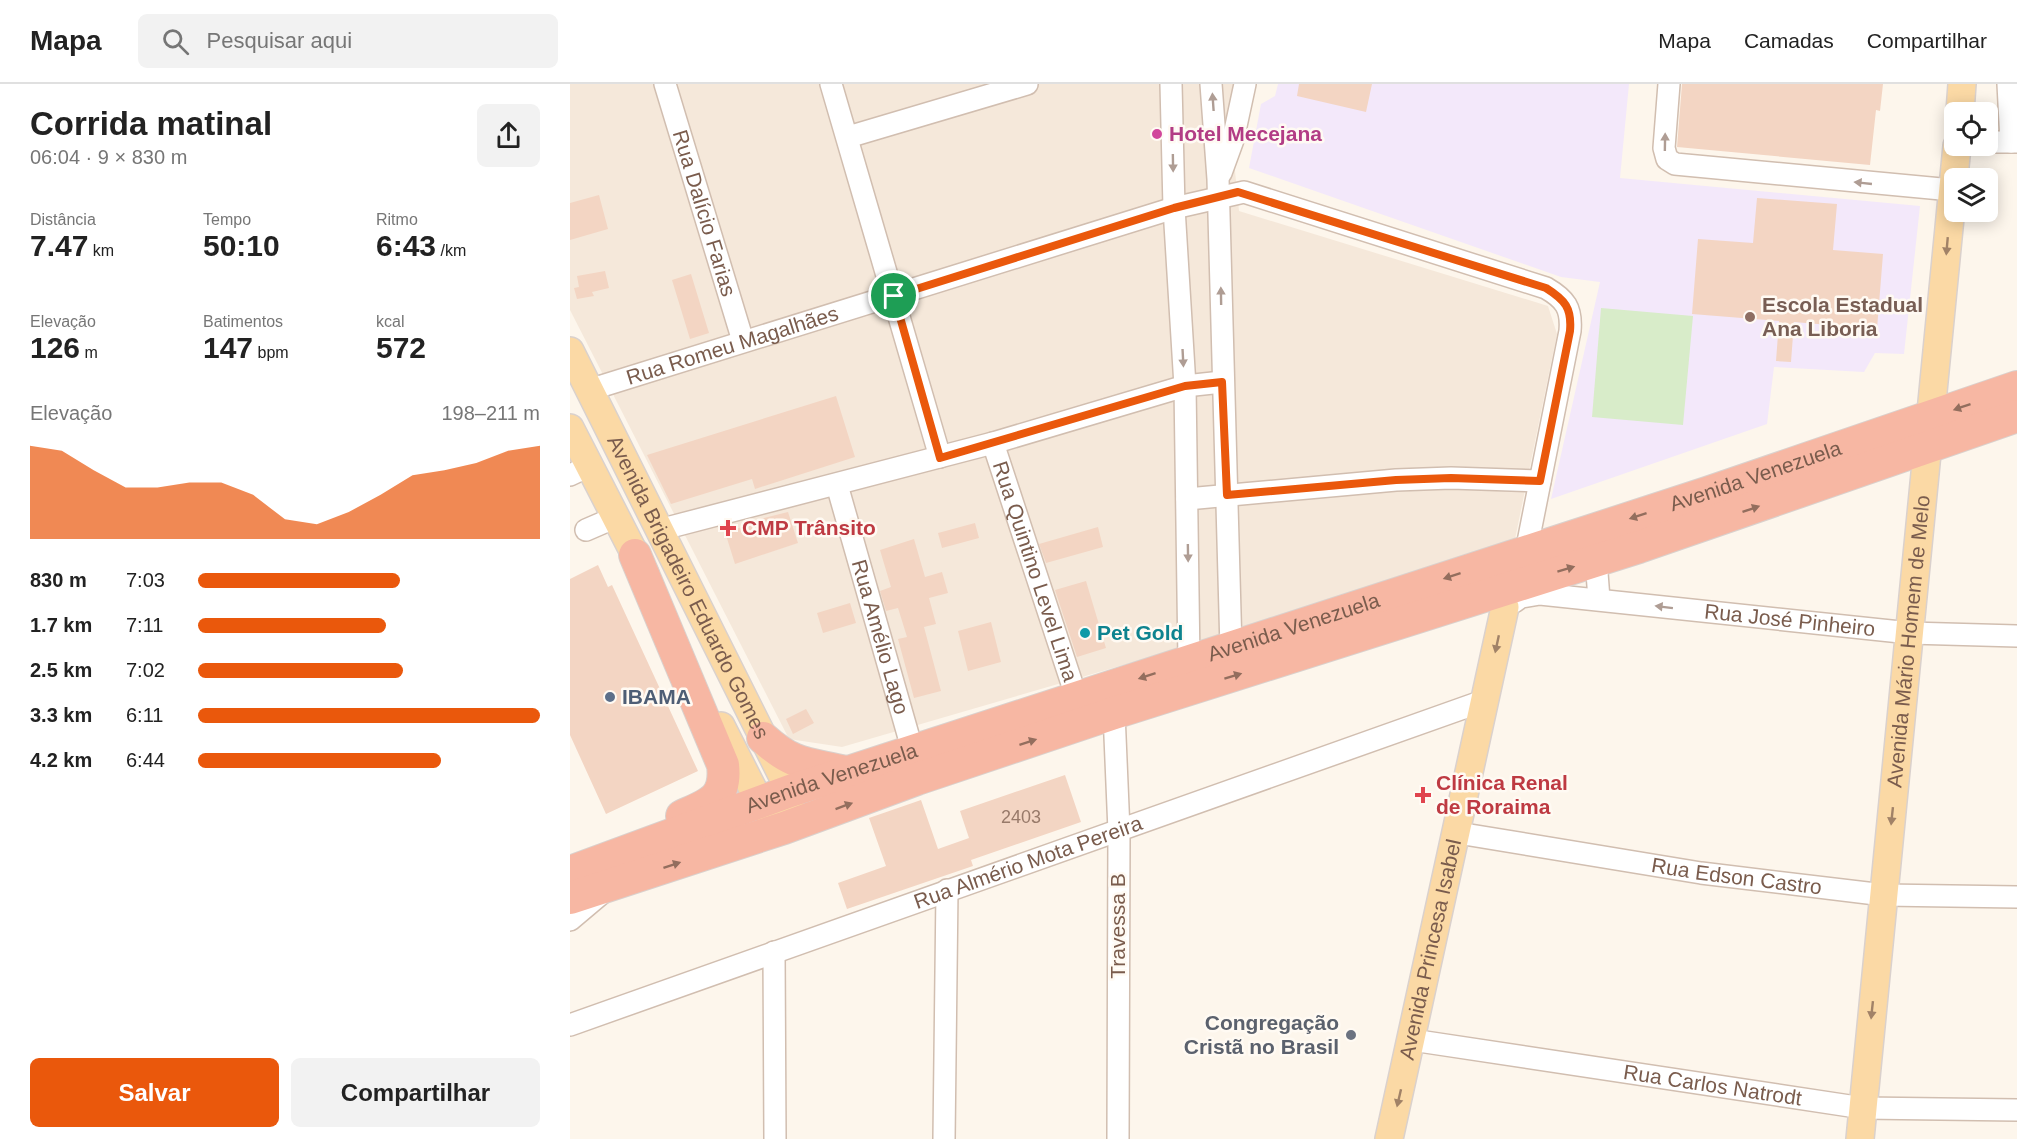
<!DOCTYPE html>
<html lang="pt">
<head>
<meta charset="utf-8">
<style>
  :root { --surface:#fff; --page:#f2f2f2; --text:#222; --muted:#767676; --line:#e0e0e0; --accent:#ea580c }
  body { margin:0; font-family:Helvetica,sans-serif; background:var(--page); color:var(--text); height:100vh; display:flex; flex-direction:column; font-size:22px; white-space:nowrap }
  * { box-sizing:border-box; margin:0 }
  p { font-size:20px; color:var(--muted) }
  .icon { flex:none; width:33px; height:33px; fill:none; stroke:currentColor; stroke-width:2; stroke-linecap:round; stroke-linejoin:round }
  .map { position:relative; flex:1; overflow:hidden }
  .sheet { display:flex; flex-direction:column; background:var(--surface); width:570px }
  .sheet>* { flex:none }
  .controls { position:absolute; left:1374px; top:18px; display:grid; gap:12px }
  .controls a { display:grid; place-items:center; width:54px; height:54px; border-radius:9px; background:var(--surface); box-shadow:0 3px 15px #0003; font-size:30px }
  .pin { position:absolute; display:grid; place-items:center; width:51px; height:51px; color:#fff; margin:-26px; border:3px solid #fff; border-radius:50%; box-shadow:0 2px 6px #0007 }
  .round { display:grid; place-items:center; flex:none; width:63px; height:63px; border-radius:9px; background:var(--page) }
  .headline { display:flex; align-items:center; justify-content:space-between; height:102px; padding:0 30px }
  h1 { font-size:33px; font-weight:800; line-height:45px }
  .metrics { display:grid; grid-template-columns:repeat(3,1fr); gap:9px; height:102px; padding:6px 30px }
  .metrics div { display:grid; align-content:center }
  .metrics b { font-size:30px; font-weight:800 }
  .metrics small { font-size:16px; font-weight:400 }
  .metrics p { font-size:16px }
  .chart { height:168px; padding:12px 30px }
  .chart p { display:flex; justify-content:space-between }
  .chart svg { width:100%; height:108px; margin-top:6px; fill:var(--accent); opacity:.7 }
  .primary-button { display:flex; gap:12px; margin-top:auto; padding:12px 30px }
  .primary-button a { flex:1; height:69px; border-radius:9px; background:var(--accent); color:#fff; font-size:24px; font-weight:800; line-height:69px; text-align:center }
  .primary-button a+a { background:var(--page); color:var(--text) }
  ul { padding:0 30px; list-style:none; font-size:20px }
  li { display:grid; grid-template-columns:96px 72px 1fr; align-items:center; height:45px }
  li i { height:15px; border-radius:8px; background:var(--accent) }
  header { display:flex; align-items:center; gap:36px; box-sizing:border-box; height:84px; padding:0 30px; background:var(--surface); border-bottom:2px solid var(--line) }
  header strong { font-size:28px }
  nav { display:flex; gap:33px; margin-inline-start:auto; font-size:21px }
  .search { width:420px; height:54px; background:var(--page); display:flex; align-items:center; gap:15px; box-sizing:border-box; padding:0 21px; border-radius:9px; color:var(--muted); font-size:22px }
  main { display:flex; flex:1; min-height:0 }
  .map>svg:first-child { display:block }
</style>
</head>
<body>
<header>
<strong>Mapa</strong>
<div class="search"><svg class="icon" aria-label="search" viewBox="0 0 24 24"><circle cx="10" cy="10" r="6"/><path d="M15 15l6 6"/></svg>Pesquisar aqui</div>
<nav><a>Mapa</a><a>Camadas</a><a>Compartilhar</a></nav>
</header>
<main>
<section class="sheet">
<div class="headline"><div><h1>Corrida matinal</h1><p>06:04 · 9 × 830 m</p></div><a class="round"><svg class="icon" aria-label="share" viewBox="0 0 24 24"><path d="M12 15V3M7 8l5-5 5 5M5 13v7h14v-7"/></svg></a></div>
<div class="metrics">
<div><p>Distância</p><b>7.47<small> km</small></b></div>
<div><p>Tempo</p><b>50:10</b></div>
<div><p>Ritmo</p><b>6:43<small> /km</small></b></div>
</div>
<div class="metrics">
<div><p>Elevação</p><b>126<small> m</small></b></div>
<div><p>Batimentos</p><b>147<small> bpm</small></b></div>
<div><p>kcal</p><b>572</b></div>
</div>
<div class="chart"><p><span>Elevação</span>198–211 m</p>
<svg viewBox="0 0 160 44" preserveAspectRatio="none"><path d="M0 44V6L10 8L20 16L30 23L40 23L50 21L60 21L70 26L80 36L90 38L100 33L110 26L120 18L130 16L140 13L150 8L160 6V44z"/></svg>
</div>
<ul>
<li><b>830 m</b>7:03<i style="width:59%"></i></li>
<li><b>1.7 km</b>7:11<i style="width:55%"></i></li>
<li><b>2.5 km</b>7:02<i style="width:60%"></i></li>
<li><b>3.3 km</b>6:11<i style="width:100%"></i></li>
<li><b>4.2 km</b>6:44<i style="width:71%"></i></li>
</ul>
<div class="primary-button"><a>Salvar</a><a>Compartilhar</a></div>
</section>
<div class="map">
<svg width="1447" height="1055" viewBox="0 0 1447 1055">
  <rect width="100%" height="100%" fill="#fdf6ec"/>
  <path fill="#f5e8da" d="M0,0h667l-7,37 9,90 309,95 9,28 -43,210 -353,110 -319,93 -53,-8 -219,-429z"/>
  <path fill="#f3e8fa" d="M708,0h351l-9,94 300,28 -16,148 -29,-1 -11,19 -90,-5 -7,57 -216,75 49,-217 -39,-5 -312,-109 12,-64 14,-8z"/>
  <path fill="#d8ecc9" d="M1031,224l92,8 -10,109 -91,-8z"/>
  <path fill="#f3d5c3" d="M729,0h73l-6,28 -69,-16z
    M1112,0h201l-3,27 -4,-1 -6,55 -193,-18z
    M29,111l9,34 -38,11v-37z
    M1187,114l80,6 -4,46 50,4 -6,75 -83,-7 -3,40 -15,-1 3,-40 -87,-7 6,-75 55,4z
    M35,187l4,17 -17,4 2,4 -17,3 -3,-11 5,-1 -2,-11z
    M121,190l18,59 -19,6 -18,-59z
    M266,312l19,61 -100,32 -3,-10 -81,25 -24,-49z
    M218,428l10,31 -63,21 -10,-32 31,-9v-3z
    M405,439l4,15 -37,10 -4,-15z
    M528,443l5,20 -57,16 -7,-19z
    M344,455l11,38 17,-5 6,21 -19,5 7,26 -12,3 17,64 -27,7 -16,-59 9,-2 -9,-29 -12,3 -6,-20 11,-4 -11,-37z
    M28,481l10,22 4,-2 86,186 -92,43 -36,-79v-156z
    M516,497l20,67 -29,9 -22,-67z
    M280,519l6,20 -33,10 -6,-20z
    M421,538l10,40 -33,9 -10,-40z
    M236,625l8,14 -21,11 -7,-15z
    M495,691l16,47 -110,38 2,6 -126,43 -9,-26 48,-17 -17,-48 52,-18 17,49 31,-11 -9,-27z"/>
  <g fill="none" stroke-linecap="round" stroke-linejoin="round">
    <g stroke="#d1beb0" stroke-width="24">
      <g id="minor">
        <path id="s1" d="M95,0l78,257"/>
        <path d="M261,0l109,373"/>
        <path d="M601,0l3,124 11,178 4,276"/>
        <path d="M641,0l7,95 13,470"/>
        <path d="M1099,0l-5,64 3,11 8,5 277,26"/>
        <path d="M1438,0l3,58"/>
        <path d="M278,53l179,-53"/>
        <path d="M1418,58h29"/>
        <path d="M651,89l12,-33 12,-56"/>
        <path id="s2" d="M19,306l585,-182 70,-16 302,96c19,11 26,20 24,43l-44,221"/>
        <path id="s3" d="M423,359l84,256"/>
        <path d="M0,391l19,-9"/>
        <path id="s4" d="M267,401l76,267"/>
        <path d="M617,415l209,-19 55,-2 89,3"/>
        <path d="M16,446l30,-13"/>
        <path d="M89,446l334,-87 192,-57 37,-4"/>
        <path d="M1029,515l-2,-26 4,-14"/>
        <path id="s5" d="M944,518l7,-5 19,-3 370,39 107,3"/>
        <path d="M544,629l5,118 -1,308"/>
        <path id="s6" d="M888,749l243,40 183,22 133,2"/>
        <path d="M0,836l32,-27"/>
        <path d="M204,868l1,187"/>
        <path id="s7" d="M0,941l916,-325"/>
        <path id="s8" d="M842,956l451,68 154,2"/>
        <path d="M374,1055l3,-249"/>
      </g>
    </g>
    <g stroke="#dad1cd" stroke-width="30">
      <g id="major">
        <path d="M1390,28l2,-28"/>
        <path id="s9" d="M0,267l220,440v20"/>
        <path d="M0,344l75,146"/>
        <path d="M151,642l39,77 13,15"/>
        <path id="s10" d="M819,1055l116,-532 -5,-9 -10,-5"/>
        <path id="s11" d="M1290,1055l97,-993"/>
      </g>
    </g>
    <g stroke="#dad1cd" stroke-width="34">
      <g id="highway">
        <path d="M65,471l88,210c4,34 -14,39 -41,51"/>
        <path d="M193,654c31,28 44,25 83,34"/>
        <path id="s12" d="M0,788l220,-81 917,-298 310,-106"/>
        <path d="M0,814l214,-70 133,-49 197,-66 525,-166 378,-131"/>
      </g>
    </g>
    <use href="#minor" stroke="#fff" stroke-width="21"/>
    <use href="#major" stroke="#fbd9a5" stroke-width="27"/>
    <use href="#highway" stroke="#f7b7a3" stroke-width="32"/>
  </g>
  <defs><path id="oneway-solid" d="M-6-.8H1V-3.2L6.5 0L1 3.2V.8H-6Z" transform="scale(1.5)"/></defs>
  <g fill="#af9d94">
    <use href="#oneway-solid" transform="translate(643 18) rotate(-94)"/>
    <use href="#oneway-solid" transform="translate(1095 58) rotate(-89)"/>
    <use href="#oneway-solid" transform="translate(603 79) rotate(89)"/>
    <use href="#oneway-solid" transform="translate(1293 99) rotate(-174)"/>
    <use href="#oneway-solid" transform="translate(651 212) rotate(-91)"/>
    <use href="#oneway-solid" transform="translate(613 274) rotate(87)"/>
    <use href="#oneway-solid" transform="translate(618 469) rotate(89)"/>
    <use href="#oneway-solid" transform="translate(1094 523) rotate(-173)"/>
  </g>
  <g fill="#a18267">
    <use href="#oneway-solid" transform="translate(1377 162) rotate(95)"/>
    <use href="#oneway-solid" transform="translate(927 560) rotate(102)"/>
    <use href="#oneway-solid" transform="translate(1322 732) rotate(96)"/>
    <use href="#oneway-solid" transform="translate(1302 926) rotate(96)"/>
    <use href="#oneway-solid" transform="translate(829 1014) rotate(103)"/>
  </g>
  <g fill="#936e5e">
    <use href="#oneway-solid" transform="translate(1392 323) rotate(161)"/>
    <use href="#oneway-solid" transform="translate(1181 425) rotate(-19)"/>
    <use href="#oneway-solid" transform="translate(1068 432) rotate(162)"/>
    <use href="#oneway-solid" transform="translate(996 485) rotate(-17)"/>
    <use href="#oneway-solid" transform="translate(882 492) rotate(162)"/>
    <use href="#oneway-solid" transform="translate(577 592) rotate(162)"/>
    <use href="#oneway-solid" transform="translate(663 592) rotate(-17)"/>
    <use href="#oneway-solid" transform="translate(458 658) rotate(-18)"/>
    <use href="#oneway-solid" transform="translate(274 722) rotate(-20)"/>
    <use href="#oneway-solid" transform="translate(102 781) rotate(-18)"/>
  </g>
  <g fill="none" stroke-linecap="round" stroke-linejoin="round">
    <g stroke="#fff" stroke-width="12">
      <path id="route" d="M668,108l308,96c19,12 26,20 24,43l-30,150 -89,-3 -55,2 -169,15 -5,-113 -37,4 -245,72 -46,-162 280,-88z"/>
    </g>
    <use href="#route" stroke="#ea580c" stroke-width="8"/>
  </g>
  <circle fill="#d1479c" stroke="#fffaf3" stroke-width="2" cx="587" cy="50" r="6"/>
  <circle fill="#8d6e63" stroke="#fffaf3" stroke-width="2" cx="1180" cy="233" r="6"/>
  <g fill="#e0444e" stroke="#fffaf3" stroke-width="2">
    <path d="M155 435h6v6h6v6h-6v6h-6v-6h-6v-6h6z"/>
    <path d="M850 702h6v6h6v6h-6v6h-6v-6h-6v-6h6z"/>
  </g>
  <circle fill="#0f9aa8" stroke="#fffaf3" stroke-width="2" cx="515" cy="549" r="6"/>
  <circle fill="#5c6f8a" stroke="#fffaf3" stroke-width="2" cx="40" cy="613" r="6"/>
  <circle fill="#6b7280" stroke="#fffaf3" stroke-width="2" cx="781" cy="951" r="6"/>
  <g text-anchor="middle" stroke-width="5" stroke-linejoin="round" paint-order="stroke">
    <g font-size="18" fill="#987a6a">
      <text x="451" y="739">2403</text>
    </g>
    <g font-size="21" font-weight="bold" fill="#b23c85" stroke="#fffaf3" text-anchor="start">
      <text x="599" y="57">Hotel Mecejana</text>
    </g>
    <g font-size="21" fill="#7a5c4d" stroke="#fffaf3">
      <text dy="7" stroke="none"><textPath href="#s1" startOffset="135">Rua Dalício Farias</textPath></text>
      <text dy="7" stroke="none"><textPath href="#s2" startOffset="150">Rua Romeu Magalhães</textPath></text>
      <text dy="7" stroke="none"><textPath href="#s12" startOffset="1250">Avenida Venezuela</textPath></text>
      <text dy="7" stroke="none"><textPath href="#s3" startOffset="135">Rua Quintino Level Lima</textPath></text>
      <text dy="7" stroke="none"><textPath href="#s9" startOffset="264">Avenida Brigadeiro Eduardo Gomes</textPath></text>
      <text dy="7" stroke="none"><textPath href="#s5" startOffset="279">Rua José Pinheiro</textPath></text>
      <text dy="7" stroke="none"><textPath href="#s12" startOffset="764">Avenida Venezuela</textPath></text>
      <text dy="7" stroke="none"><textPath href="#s4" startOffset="158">Rua Amélio Lago</textPath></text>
      <text dy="7" stroke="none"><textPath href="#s11" startOffset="500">Avenida Mário Homem de Melo</textPath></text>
      <text dy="7" stroke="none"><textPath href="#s12" startOffset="278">Avenida Venezuela</textPath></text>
      <text dy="7" stroke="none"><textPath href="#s7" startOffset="486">Rua Almério Mota Pereira</textPath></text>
      <text dy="7" stroke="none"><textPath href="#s6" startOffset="282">Rua Edson Castro</textPath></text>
      <text transform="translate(548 842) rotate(-90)" y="7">Travessa B</text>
      <text dy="7" stroke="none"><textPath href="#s10" startOffset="194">Avenida Princesa Isabel</textPath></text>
      <text dy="7" stroke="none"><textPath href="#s8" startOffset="304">Rua Carlos Natrodt</textPath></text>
    </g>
    <g font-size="21" font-weight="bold" fill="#785e54" stroke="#fffaf3" text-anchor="start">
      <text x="1192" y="228">Escola Estadual<tspan x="1192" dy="24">Ana Liboria</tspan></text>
    </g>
    <g font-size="21" font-weight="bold" fill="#be3a42" stroke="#fffaf3" text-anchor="start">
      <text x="172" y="451">CMP Trânsito</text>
      <text x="866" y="706">Clínica Renal<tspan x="866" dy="24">de Roraima</tspan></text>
    </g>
    <g font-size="21" font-weight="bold" fill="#0d838f" stroke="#fffaf3" text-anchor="start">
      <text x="527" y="556">Pet Gold</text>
    </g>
    <g font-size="21" font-weight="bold" fill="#4e5e75" stroke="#fffaf3" text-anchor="start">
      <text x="52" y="620">IBAMA</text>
    </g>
    <g font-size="21" font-weight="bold" fill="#5b616d" stroke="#fffaf3" text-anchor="end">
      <text x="769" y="946">Congregação<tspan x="769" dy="24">Cristã no Brasil</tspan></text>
    </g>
  </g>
</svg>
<div class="controls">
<a><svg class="icon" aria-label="locate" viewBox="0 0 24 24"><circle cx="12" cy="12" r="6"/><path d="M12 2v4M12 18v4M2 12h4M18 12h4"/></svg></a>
<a><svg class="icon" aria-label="layers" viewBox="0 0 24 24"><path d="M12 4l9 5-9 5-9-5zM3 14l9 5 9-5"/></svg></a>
</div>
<div class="pin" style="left:324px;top:212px;background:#1e9e55"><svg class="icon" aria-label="arrive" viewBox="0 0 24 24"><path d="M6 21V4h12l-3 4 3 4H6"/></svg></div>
</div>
</main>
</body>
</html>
